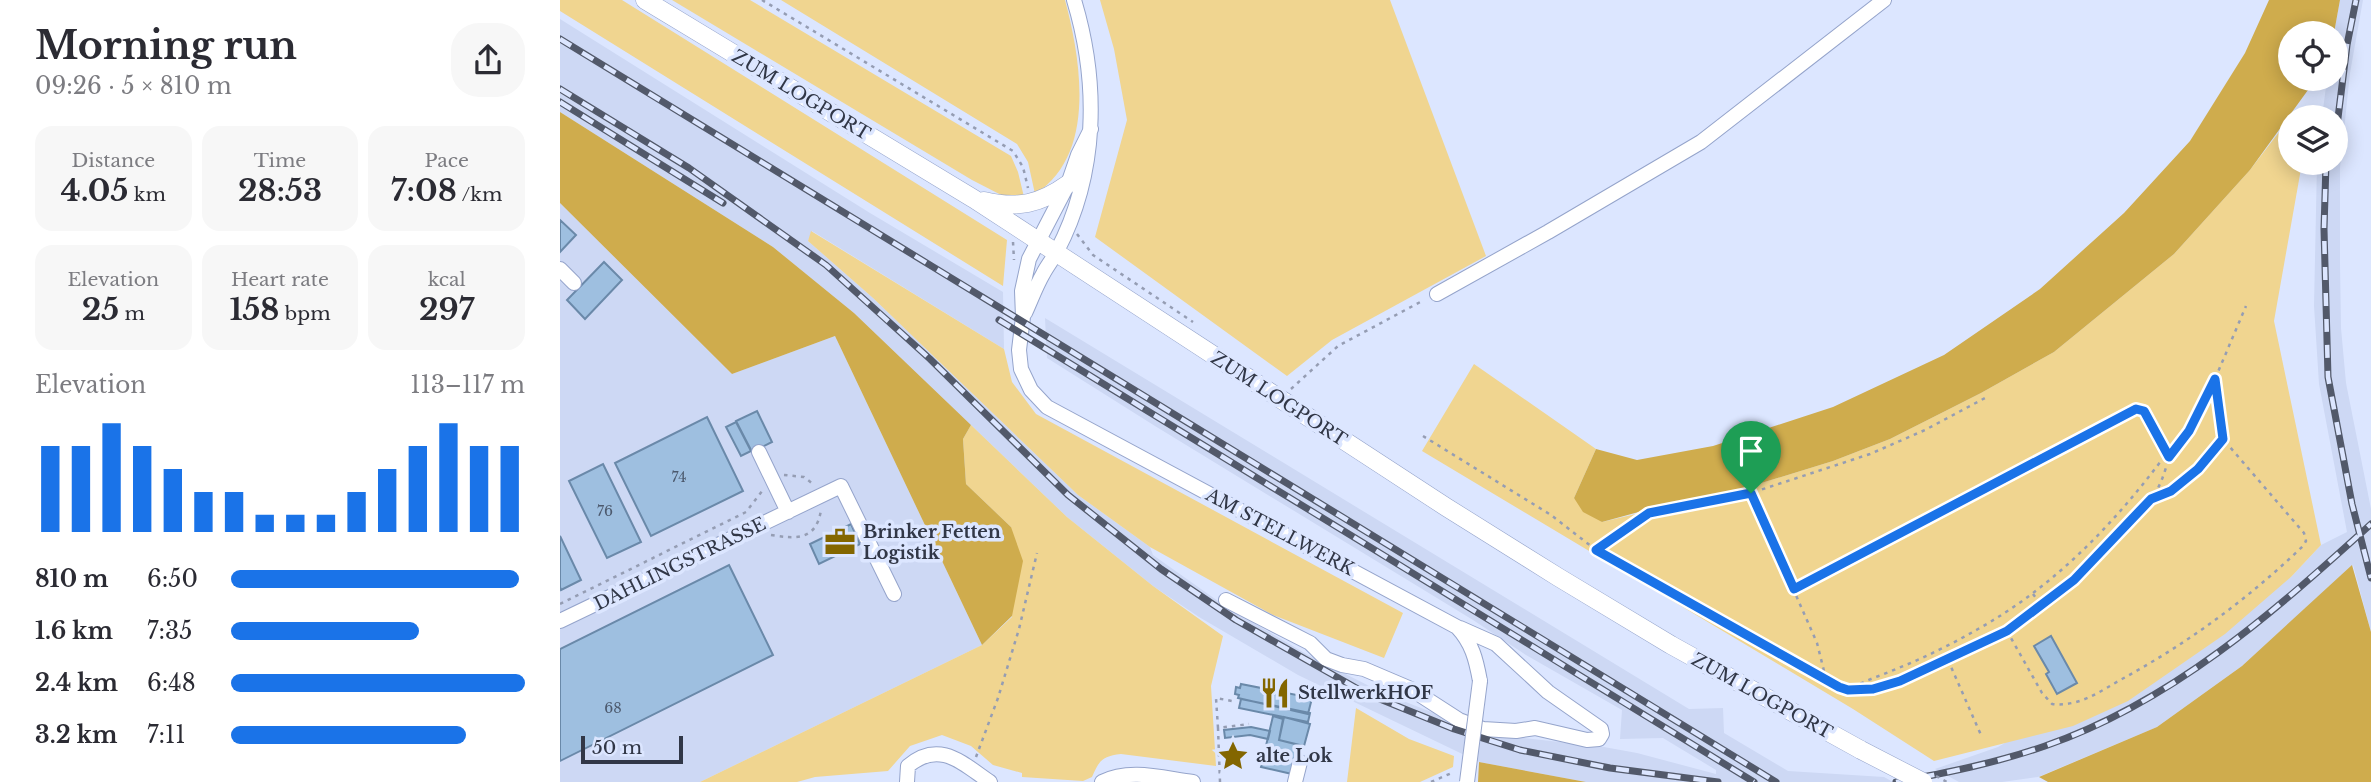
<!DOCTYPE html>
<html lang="en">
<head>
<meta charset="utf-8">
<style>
  :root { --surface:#fff; --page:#f7f7f7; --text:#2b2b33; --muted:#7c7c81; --accent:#1a73e8 }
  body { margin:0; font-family:"Libre Baskerville",serif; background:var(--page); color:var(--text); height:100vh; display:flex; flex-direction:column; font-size:26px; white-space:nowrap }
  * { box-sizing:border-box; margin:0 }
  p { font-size:23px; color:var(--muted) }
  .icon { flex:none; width:38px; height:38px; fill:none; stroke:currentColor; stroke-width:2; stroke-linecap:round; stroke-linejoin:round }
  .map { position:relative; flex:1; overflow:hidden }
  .drawer { display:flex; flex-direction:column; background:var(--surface); width:560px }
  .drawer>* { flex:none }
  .controls { position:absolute; left:1718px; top:21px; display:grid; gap:14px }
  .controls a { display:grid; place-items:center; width:70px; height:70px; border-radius:50%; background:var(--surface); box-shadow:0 4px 18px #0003; font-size:35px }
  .scale { position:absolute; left:21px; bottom:18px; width:102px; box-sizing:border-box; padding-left:7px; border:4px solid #313747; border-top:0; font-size:19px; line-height:24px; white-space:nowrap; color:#313747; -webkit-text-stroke:5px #dce6ff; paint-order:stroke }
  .pin { position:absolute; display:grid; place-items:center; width:60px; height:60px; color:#fff; margin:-72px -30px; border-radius:50% 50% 50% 0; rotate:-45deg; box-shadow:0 0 7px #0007 }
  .pin .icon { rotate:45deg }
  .round { display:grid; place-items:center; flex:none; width:74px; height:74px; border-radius:28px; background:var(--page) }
  .head { display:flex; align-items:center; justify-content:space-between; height:119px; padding:0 35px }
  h1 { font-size:38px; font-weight:800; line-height:52px }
  .stats { display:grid; grid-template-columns:repeat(3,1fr); gap:10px; height:119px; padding:7px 35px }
  .stats div { display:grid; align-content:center; border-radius:18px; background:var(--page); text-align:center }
  .stats b { font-size:30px; font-weight:800 }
  .stats small { font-size:19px; font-weight:400 }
  .stats p { font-size:19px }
  .chart { height:196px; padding:14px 35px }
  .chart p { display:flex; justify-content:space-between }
  .chart svg { width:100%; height:126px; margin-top:7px; stroke:var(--accent); stroke-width:6 }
  ul { padding:0 35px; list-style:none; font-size:23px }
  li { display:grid; grid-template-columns:112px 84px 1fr; align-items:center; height:52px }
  li i { height:18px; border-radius:9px; background:var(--accent) }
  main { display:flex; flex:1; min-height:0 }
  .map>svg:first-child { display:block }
</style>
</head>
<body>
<main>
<section class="drawer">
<div class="head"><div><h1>Morning run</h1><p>09:26 · 5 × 810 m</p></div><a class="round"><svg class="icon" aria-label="share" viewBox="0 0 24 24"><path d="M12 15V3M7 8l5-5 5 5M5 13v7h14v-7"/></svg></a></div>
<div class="stats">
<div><p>Distance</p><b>4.05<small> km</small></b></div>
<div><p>Time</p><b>28:53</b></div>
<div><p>Pace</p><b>7:08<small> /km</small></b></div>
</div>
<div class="stats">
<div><p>Elevation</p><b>25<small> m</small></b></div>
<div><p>Heart rate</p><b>158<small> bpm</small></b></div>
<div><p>kcal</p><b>297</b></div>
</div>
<div class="chart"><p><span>Elevation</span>113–117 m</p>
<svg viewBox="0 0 160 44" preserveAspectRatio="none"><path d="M5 44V14M15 44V14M25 44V6M35 44V14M45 44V22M55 44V30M65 44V30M75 44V38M85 44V38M95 44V38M105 44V30M115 44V22M125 44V14M135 44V6M145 44V14M155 44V14"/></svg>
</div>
<ul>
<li><b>810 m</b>6:50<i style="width:98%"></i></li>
<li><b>1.6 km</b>7:35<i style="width:64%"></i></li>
<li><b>2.4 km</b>6:48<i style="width:100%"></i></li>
<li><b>3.2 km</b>7:11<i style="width:80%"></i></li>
</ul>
</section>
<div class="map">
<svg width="1811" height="782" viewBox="0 0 1811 782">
  <rect width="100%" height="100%" fill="#dce6ff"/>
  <path fill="#cdd8f4" d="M1780,0h23l-13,73 -10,95v96l1,64 5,55 25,126v123l-18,-67 -111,101 -85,61 -119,50 -36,5h-43l-24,-13 63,-22 293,-170 30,-32 26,-13 -28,-148 -5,-78 3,-143h19v-46h-14l5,-38h9v-46h-2z
    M0,19l310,194 133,79 1,57 -192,-118 -4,10 65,57 205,197 72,52 3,8 72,51 83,49 75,38 104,41 117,13 33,6 79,21v-4l-53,-32 -43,1 2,-29 -96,-55 -53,-35 -318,-194 -108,-68 -2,-40 644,391 34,-1 1,25 64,38 96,6 9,5h-307l-107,-20 -181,-87 -99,-58 -46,-31 -86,-69 -213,-204 -81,-66 -213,-135z
    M0,203l172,171 103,-38 147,309 -282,137h-140z"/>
  <path fill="#f0d590" d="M0,0h62l385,240 -4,46 -443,-275z
    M112,0h78l261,156 7,16 6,25 -17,1 -35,-18z
    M221,0h284c16,60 32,155 -30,194l-7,-32 -11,-18z
    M540,0h290l96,256 -154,84 -45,36 -192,-139 32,-117 -13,-71z
    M1726,123l5,3v37h11l-28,158 47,224 -30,32 -66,57 -97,67 -55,25 -139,35 -81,-52 -431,-258 52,-87 122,85 -22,49 28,24 143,-34 88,-27 57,-22 91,-46 73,-41 120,-98 76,-84z
    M251,231l193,118 8,33 24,32 367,199 -19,45 -111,-43 -123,-68 -72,-52 -205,-197 -65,-57z
    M411,425l96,92 86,69 70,50 -12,50 5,80 -95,-12c-19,2 -22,7 -29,23l-9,4 -61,-4v-4l-29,-8 -22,-19 -29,-11 -32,11 -22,25 -73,6 -18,5h-97l282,-137 30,-28 -1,-90 -45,-43 -3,-45z
    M796,708l53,31 45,17 -1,11 -33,15h-73z"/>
  <path fill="#cfac4d" d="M1709,0h71l-6,33h-43v46h25l-66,91 -76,84 -120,98 -73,41 -91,46 -57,22 -88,27 -99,22 -44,12 -19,-10 -9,-14 22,-49 41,11 76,-14 120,-39 111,-52 96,-66 84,-76 66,-72 55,-88z
    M0,112l213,135 81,66 117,112 -8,14 3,45 45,43 12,34 -11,55 -30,29 -147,-309 -103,38 -172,-171z
    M1792,565l19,67v150h-323l-9,-5 118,-50 85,-61z
    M919,762l107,20h-108z"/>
  <path fill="#9ebfe0" stroke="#6a89a9" stroke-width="2" d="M0,220l16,15 -16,17z
    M44,262l18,18 -37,39 -18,-19z
    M197,411l15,31 -20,10 -16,-31z
    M147,417l36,74 -92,45 -36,-73z
    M176,422l15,29 -10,5 -15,-29z
    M43,464l38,78 -34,16 -38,-77z
    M291,524l9,20 -41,20 -9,-20z
    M0,536l21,44 -20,10 -1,-3z
    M169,565l44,90 -213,106v-112z
    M1491,636l26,47 -20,11 -11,-20 3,-2 -15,-26z
    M681,684l71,14 -4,16 -70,-16 1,-3 -4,-1 1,-7 4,1z
    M681,699l69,14 -2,9 -69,-14z
    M713,716l10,3 -4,21 20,5 -7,29 -31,-7z
    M724,717l26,7 -6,22 -25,-6z
    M691,727l19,4 -2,8 -18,-4 -25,3 -1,-8z"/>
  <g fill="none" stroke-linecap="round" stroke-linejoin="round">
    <g stroke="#95a4cb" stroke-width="16">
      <path id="minor" d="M531,129l-13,26 -10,29 -39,75 -7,32 1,26 -4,33 2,19 10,21 16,17 410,220c15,16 19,32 23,54
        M0,269l14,14
        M877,294l111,-62 153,-90 183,-142
        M465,313c6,-13 11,-27 18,-39 4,-8 10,-15 14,-23 41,-78 42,-168 17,-251
        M199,452l29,60
        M666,600l84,43 16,16 16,6 22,4 47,20 48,31 24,9 33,2 19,-3 52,12 12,-1 3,-5 -1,-5 -53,-37 -52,-48 -36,-16
        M0,621l281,-135 53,108
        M347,782l1,-16c32,-27 55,-2 82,16
        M542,782c28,-14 60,-4 91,0
        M735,782l5,-20"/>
    </g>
    <g stroke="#95a4cb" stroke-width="19">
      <path id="major" d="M85,0l329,199 472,308 112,70 113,68 190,105
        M424,201c34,8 56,3 84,-17"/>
    </g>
    <path stroke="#959db3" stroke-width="2.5" stroke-dasharray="3.5 5" stroke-linecap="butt" d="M202,0l251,151 10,16 5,21
      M517,234l16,21 100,67
      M453,242l1,18
      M731,389l47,-43 86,-46
      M863,436l128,79 45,35 243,137 9,3c15,-9 32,-14 48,-21 28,-11 56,-25 82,-40 77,-43 137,-106 189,-176
      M1609,457l19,-26 26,-49
      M224,475l20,2 9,7
      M1592,499c30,-13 50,-34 71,-60
      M211,535c25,4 45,6 50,-25
      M1036,550l53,-37 102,-20
      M1234,589l342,-180 8,2 25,46c-4,15 -9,31 -19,44 -33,43 -98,104 -146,131 -23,14 -47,25 -72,35 -27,12 -51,22 -81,23
      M1473,594l8,11
      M0,604l186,-92 17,-22
      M1447,631l35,62 10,11c27,3 47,-12 70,-25 66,-36 126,-80 181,-133l3,-5 -2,-8 -81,-94 -8,-60 31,-73
      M1388,660l33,75
      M1266,679l-9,-36 -66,-150 119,-39 55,-24 60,-32
      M658,728l-2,-30 16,3
      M416,757l22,-59 21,-69 18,-76
      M660,782l-2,-54 31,-4
      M871,782l23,-10"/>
    <use href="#minor" stroke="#fff" stroke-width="14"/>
    <use href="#major" stroke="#fff" stroke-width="18"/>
    <g stroke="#52596a" stroke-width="7">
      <path id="rail" d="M0,39l1216,743
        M0,89l129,79 137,97 104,94 138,136 93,74 75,51 129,73 89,36 66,21 90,18 108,14
        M0,102l163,101
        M1776,134l11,-89 9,-45
        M1766,163l-2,66 4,148 24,127 19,74
        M439,320l755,462
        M1336,782c50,-9 100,-19 149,-36 127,-44 228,-133 326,-222"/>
    </g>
    <use href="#rail" stroke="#dce6ff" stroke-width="4.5" stroke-dasharray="13" stroke-linecap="butt"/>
    <g stroke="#95a4cb" stroke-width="16" stroke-linecap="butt">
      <path id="minor-bridge" d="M907,782l13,-101"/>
    </g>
    <g stroke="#95a4cb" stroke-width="19" stroke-linecap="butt">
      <path id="major-bridge" d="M1301,750l62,32"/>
    </g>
    <path stroke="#959db3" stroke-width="2.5" stroke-dasharray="3.5 5" stroke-linecap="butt" d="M1376,776l11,6"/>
    <use href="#minor-bridge" stroke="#fff" stroke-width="14"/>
    <use href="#major-bridge" stroke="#fff" stroke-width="18"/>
  </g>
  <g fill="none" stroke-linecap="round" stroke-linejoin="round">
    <g stroke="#fff" stroke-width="14">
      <path id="route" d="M1655,379l8,60 -25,30 -27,22 -20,8 -77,81 -67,51 -107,50 -27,8 -25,1 -9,-3 -243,-137 53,-37 102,-20 43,96 342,-180 8,2 25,46 20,-26z"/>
    </g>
    <use href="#route" stroke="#1a73e8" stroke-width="9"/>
  </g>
  <defs>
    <g id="office-bare" transform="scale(2.415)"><path d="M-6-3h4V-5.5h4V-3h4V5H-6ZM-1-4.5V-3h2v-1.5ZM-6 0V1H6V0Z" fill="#836600" stroke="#dce6ff" stroke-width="2.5" paint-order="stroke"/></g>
    <g id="restaurant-bare" transform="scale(2.415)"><path d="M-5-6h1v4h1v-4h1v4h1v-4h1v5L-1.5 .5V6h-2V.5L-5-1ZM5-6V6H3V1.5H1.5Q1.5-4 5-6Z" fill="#836600" stroke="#dce6ff" stroke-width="2.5" paint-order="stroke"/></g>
    <g id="sight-bare" transform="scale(2.415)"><path d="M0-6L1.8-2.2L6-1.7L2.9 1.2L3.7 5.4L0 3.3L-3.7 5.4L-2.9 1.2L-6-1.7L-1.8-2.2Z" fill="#836600" stroke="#dce6ff" stroke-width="2.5" paint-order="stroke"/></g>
  </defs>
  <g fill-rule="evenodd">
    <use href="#office-bare" x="280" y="542"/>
    <use href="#restaurant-bare" x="715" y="693"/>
    <use href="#sight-bare" x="673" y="756"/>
  </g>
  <g text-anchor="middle" stroke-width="7" stroke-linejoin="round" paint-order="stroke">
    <g font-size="14" fill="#4c596d">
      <text x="119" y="482">74</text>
      <text x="45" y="516">76</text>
      <text x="53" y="713">68</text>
    </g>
    <g font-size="18" fill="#313747" stroke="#dce6ff">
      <text transform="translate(241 95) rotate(31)" y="6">ZUM LOGPORT</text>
      <text transform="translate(719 399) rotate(33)" y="6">ZUM LOGPORT</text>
      <text transform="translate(720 532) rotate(28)" y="6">AM STELLWERK</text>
      <text transform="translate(120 564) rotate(-26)" y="6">DAHLINGSTRASSE</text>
      <text transform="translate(1202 696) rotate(29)" y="6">ZUM LOGPORT</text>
    </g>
    <g font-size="18" font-weight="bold" fill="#313747" stroke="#dce6ff" text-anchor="start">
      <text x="303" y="538">Brinker Fetten<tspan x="303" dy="21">Logistik</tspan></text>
      <text x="738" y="699">StellwerkHOF</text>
      <text x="696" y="762">alte Lok</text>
    </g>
  </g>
</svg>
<div class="controls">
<a><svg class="icon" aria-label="locate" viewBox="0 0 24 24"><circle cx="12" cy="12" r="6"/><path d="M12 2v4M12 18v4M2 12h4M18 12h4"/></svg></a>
<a><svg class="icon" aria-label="layers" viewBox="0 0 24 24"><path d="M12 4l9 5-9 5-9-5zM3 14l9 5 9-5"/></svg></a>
</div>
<div class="scale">50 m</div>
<div class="pin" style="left:1191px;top:493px;background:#1e9e55"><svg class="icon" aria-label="arrive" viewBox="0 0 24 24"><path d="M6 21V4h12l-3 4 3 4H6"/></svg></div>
</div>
</main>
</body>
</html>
